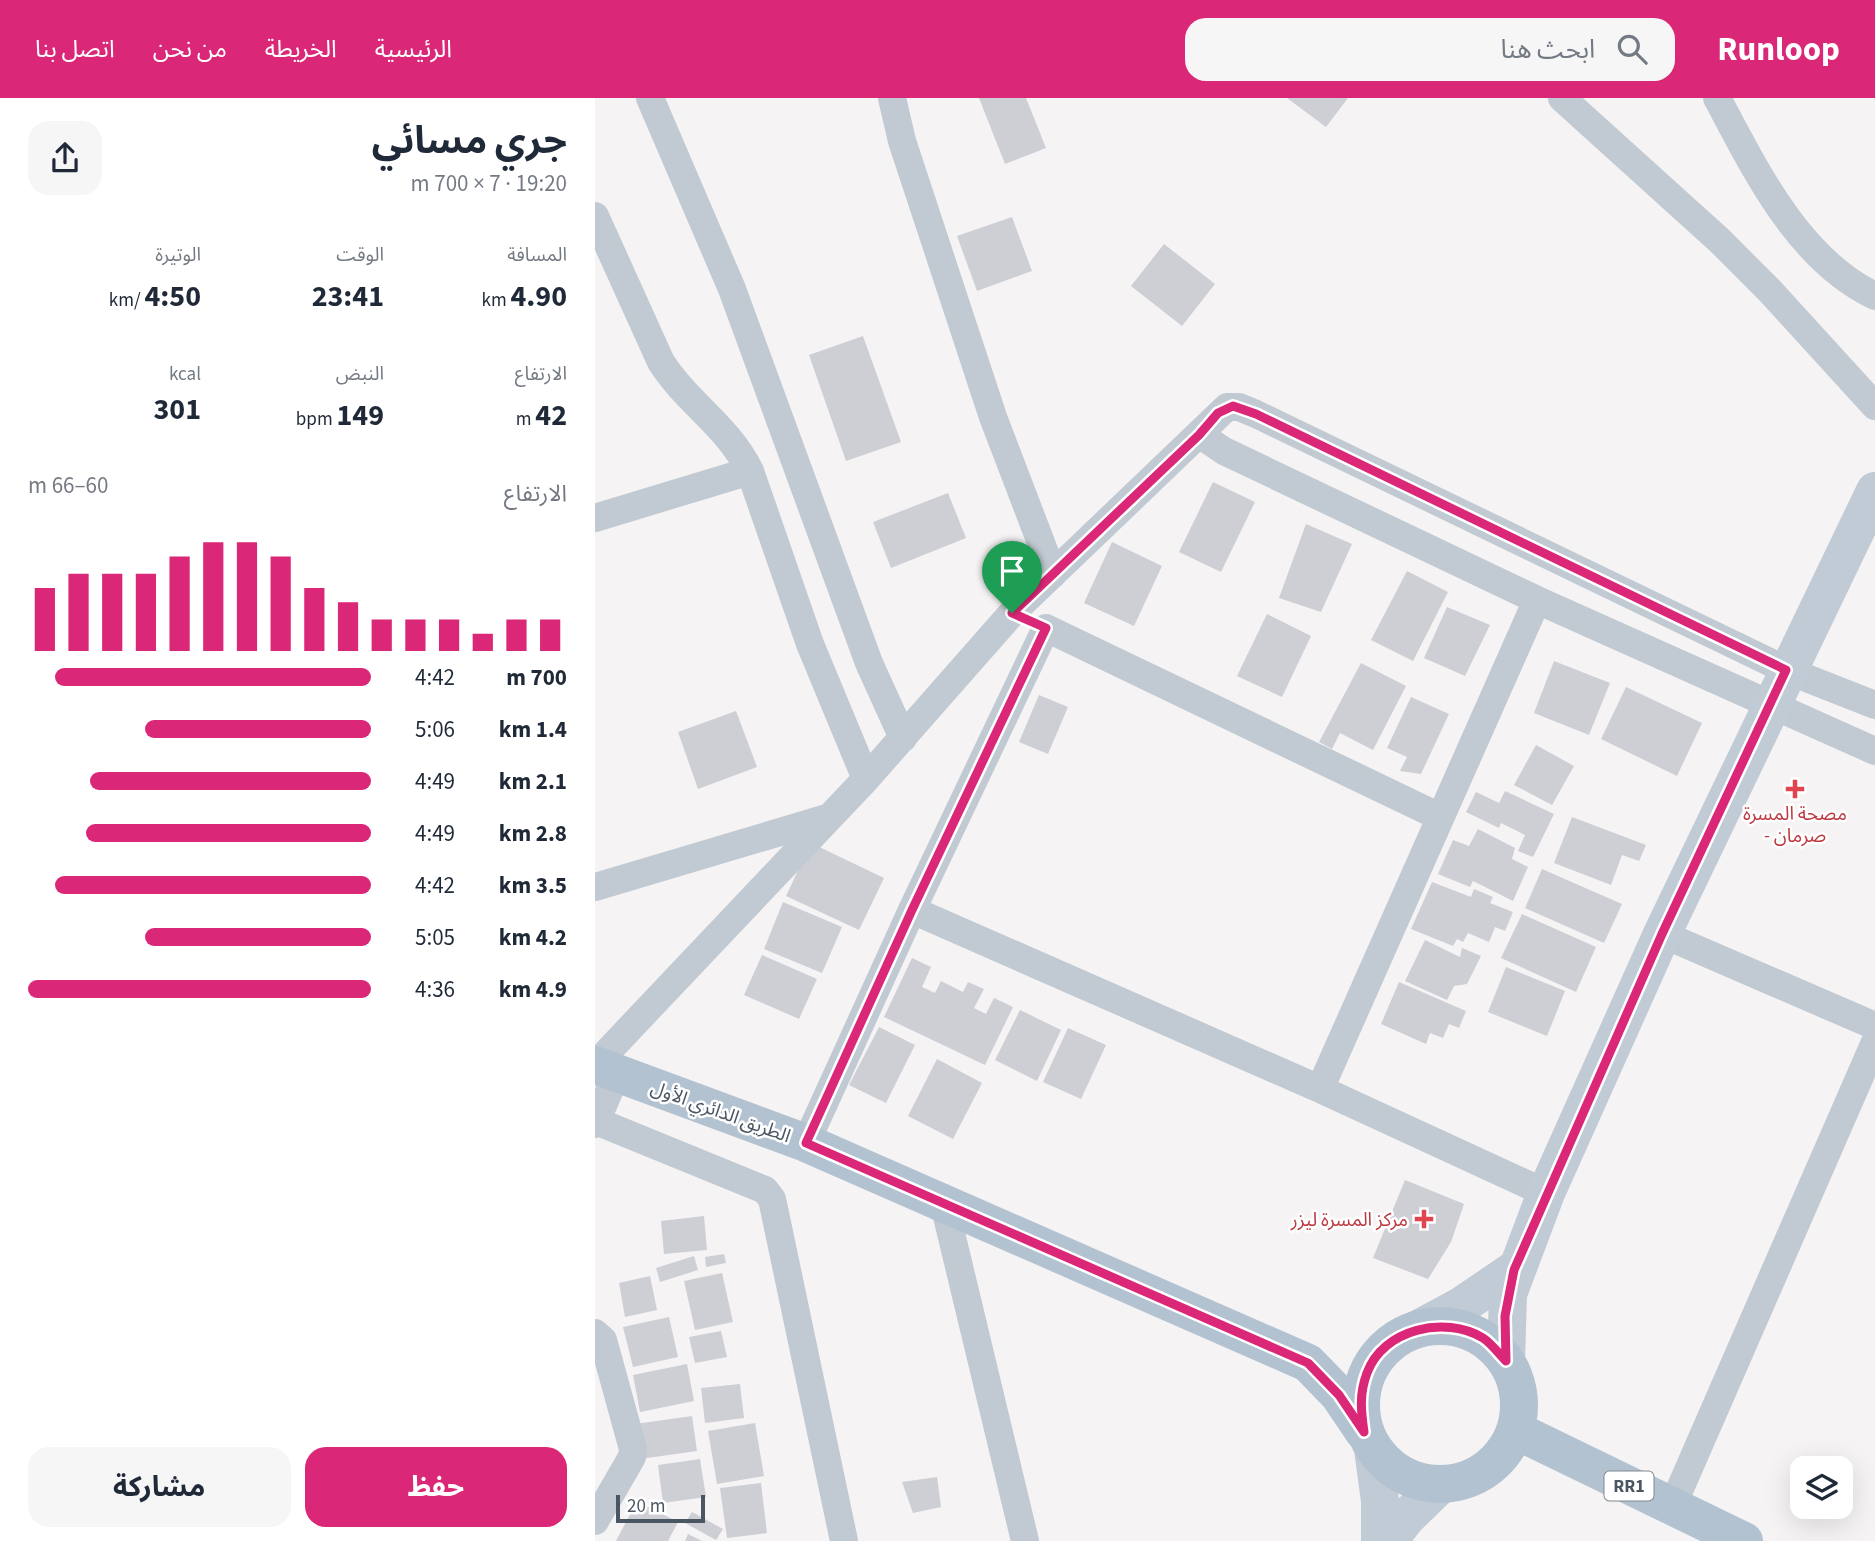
<!DOCTYPE html>
<html lang="ar">
<head>
<meta charset="utf-8">
<style>
  :root { --surface:#fff; --page:#f6f6f7; --text:#1f2937; --muted:#747a83; --accent:#db2777 }
  body { margin:0; font-family:"Source Sans 3","Noto Sans Arabic",sans-serif; background:var(--page); color:var(--text); direction:rtl; height:100vh; display:flex; flex-direction:column; font-size:26px; white-space:nowrap }
  * { box-sizing:border-box; margin:0 }
  p { font-size:23px; color:var(--muted) }
  .icon { flex:none; width:38px; height:38px; fill:none; stroke:currentColor; stroke-width:2; stroke-linecap:round; stroke-linejoin:round }
  .map { position:relative; flex:1; overflow:hidden; direction:ltr }
  .panel { display:flex; flex-direction:column; background:var(--surface); width:595px }
  .panel>* { flex:none }
  .controls { position:absolute; left:1195px; top:1358px; display:grid; gap:14px }
  .controls a { display:grid; place-items:center; width:63px; height:63px; border-radius:14px; background:var(--surface); box-shadow:0 7px 28px #0002; font-size:35px }
  .scale { position:absolute; left:21px; bottom:18px; width:89px; box-sizing:border-box; padding-left:7px; border:4px solid #4a5661; border-top:0; font-size:19px; line-height:24px; white-space:nowrap; color:#4a5661; -webkit-text-stroke:5px #fff; paint-order:stroke }
  .pin { position:absolute; display:grid; place-items:center; width:60px; height:60px; color:#fff; margin:-72px -30px; border-radius:50% 50% 50% 0; rotate:-45deg; box-shadow:0 0 7px #0007 }
  .pin .icon { rotate:45deg }
  .round { display:grid; place-items:center; flex:none; width:74px; height:74px; border-radius:21px; background:var(--page) }
  .headline { display:flex; align-items:center; justify-content:space-between; height:119px; padding:0 28px }
  h1 { font-size:38px; font-weight:700; line-height:52px }
  .metrics { display:grid; grid-template-columns:repeat(3,1fr); gap:10px; height:119px; padding:7px 28px }
  .metrics div { display:grid; align-content:center }
  .metrics b { font-size:30px; font-weight:700 }
  .metrics small { font-size:19px; font-weight:400 }
  .metrics p { font-size:19px }
  .chart { height:196px; padding:14px 28px }
  .chart p { display:flex; justify-content:space-between }
  .chart svg { width:100%; height:126px; margin-top:7px; stroke:var(--accent); stroke-width:6 }
  .cta { display:flex; gap:14px; margin-top:auto; padding:14px 28px }
  .cta a { flex:1; height:80px; border-radius:21px; background:var(--accent); color:#fff; font-size:28px; font-weight:700; line-height:80px; text-align:center }
  .cta a+a { background:var(--page); color:var(--text) }
  ul { padding:0 28px; list-style:none; font-size:23px }
  li { display:grid; grid-template-columns:112px 84px 1fr; align-items:center; height:52px }
  li i { height:18px; border-radius:9px; background:var(--accent) }
  header { display:flex; align-items:center; gap:42px; box-sizing:border-box; height:98px; padding:0 35px; background:var(--accent); color:#fff }
  header strong { font-size:33px }
  nav { display:flex; gap:38px; margin-inline-start:auto; font-size:24px }
  .search { width:490px; height:63px; background:var(--page); display:flex; align-items:center; gap:18px; box-sizing:border-box; padding:0 24px; border-radius:21px; color:var(--muted); font-size:26px }
  main { display:flex; flex:1; min-height:0 }
  .map>svg:first-child { display:block }
</style>
</head>
<body>
<header>
<strong>Runloop</strong>
<div class="search"><svg class="icon" aria-label="search" viewBox="0 0 24 24"><circle cx="10" cy="10" r="6"/><path d="M15 15l6 6"/></svg>ابحث هنا</div>
<nav><a>الرئيسية</a><a>الخريطة</a><a>من نحن</a><a>اتصل بنا</a></nav>
</header>
<main>
<div class="map">
<svg width="1280" height="1443" viewBox="0 0 1280 1443">
  <rect width="100%" height="100%" fill="#f5f3f3"/>
  <path fill="#cdcfd5" d="M384,0h47l20,50 -41,16z
    M692,0h61l-22,29z
    M417,119l20,54 -55,20 -20,-55z
    M569,146l51,40 -33,42 -51,-40z
    M268,238l38,106 -55,19 -37,-106z
    M618,384l42,20 -34,70 -42,-20z
    M353,395l18,45 -75,30 -18,-46z
    M711,426l46,20 -31,68 -42,-14z
    M517,444l50,24 -28,60 -50,-23z
    M812,473l41,21 -35,69 -42,-21z
    M852,509l43,18 -25,51 -41,-18z
    M672,516l44,22 -29,61 -45,-21z
    M959,563l56,22 -21,52 -55,-22z
    M766,565l45,23 -33,64 -33,-17 -8,16 -13,-7z
    M1031,589l76,36 -25,53 -76,-37z
    M444,597l29,12 -20,47 -29,-12z
    M816,599l38,17 -28,60 -21,-3 7,-14 -20,-9z
    M141,613l21,56 -59,22 -20,-57z
    M941,647l38,21 -22,39 -38,-20z
    M910,693l49,23 -21,43 -15,-6 7,-16 -24,-12 -2,5 -33,-16 10,-20 23,11z
    M977,719l74,28 -7,16 -17,-6 -11,30 -57,-22z
    M883,731l37,19 -3,11 16,8 -15,34 -40,-20 -3,6 -32,-13 15,-34 16,6z
    M216,745l73,35 -25,52 -73,-34z
    M947,771l80,35 -18,39 -79,-35z
    M837,784l39,15 3,-8 19,8 -3,6 23,9 -8,19 -10,-4 -6,15 -21,-9 -5,9 -6,-3 -4,7 -42,-17z
    M188,804l59,25 -20,46 -58,-24z
    M927,816l74,33 -20,45 -75,-34z
    M830,842l35,17 2,-9 19,8 -14,28 -13,2 -7,14 -42,-19z
    M167,857l55,24 -18,40 -55,-24z
    M317,860l19,9 -9,20 13,6 6,-12 22,11 5,-10 16,7 -10,19 12,6 8,-16 19,9 -28,58 -101,-48z
    M911,869l59,24 -18,45 -59,-24z
    M804,884l67,29 -7,17 -10,-4 -6,14 -13,-5 -4,11 -45,-20z
    M425,912l41,20 -24,51 -42,-21z
    M284,929l36,18 -29,58 -37,-18z
    M473,930l38,17 -25,54 -38,-17z
    M342,961l45,24 -29,56 -45,-23z
    M810,1082l59,24 -13,38 -23,37 -55,-21z
    M109,1118l3,34 -43,4 -3,-33z
    M129,1156l2,9 -20,4 -1,-10z
    M99,1158l4,14 -38,12 -4,-14z
    M127,1175l11,49 -38,8 -11,-49z
    M55,1178l7,34 -32,7 -6,-34z
    M74,1219l9,40 -45,10 -10,-40z
    M126,1233l6,26 -32,6 -6,-26z
    M92,1266l7,37 -54,11 -7,-37z
    M145,1286l4,34 -39,5 -4,-35z
    M97,1318l5,35 -57,8 -5,-35z
    M160,1325l9,53 -47,8 -9,-53z
    M105,1361l6,38 -43,6 -5,-38z
    M342,1379l4,30 -28,6 -11,-31z
    M166,1385l6,50 -40,5 -7,-50z
    M42,1403l41,21 -10,19h-52z
    M97,1414l31,17 -7,11 -31,-17z
    M93,1436l14,7h-17z"/>
  <g fill="none" stroke-linecap="round" stroke-linejoin="round">
    <path stroke="#c1cad2" stroke-width="28" d="M55,0l82,191 137,374 34,75
      M297,0l10,43 91,276 60,157
      M967,0l157,142 51,51 105,115
      M1122,0c39,73 81,161 158,198
      M0,118l66,146c27,42 66,63 89,109l60,173 56,135
      M604,336l25,17 313,149 338,151
      M0,420l155,-47
      M0,789l232,-69
      M317,812l408,179 226,104
      M1067,836l213,92
      M0,967l271,-286 146,-166 215,-206h12l17,7 530,256 89,35
      M725,991l217,-489
      M1,1023l169,69 7,9 72,342
      M0,1026l22,-51
      M211,1045l106,-233 134,-282 392,188
      M349,1106l81,337
      M0,1235l8,7 30,109 -1,8 -37,64
      M1077,1409l203,-465"/>
    <path stroke="#c1cbd6" stroke-width="38" d="M825,1230l41,-22 53,-36
      M911,1263l2,-67 38,-101 116,-259 213,-443
      M778,1351l7,52v40
      M793,1443l19,-24 33,-32"/>
    <path stroke="#b3c2d1" stroke-width="38" d="M0,967l211,78 502,220 31,32 25,37
      M766 1307a79 79 0 1 1 158 0a79 79 0 1 1-158 0Z
      M920,1332l229,111"/>
  </g>
  <g fill="none" stroke-linecap="round" stroke-linejoin="round">
    <g stroke="#fff" stroke-width="14">
      <path id="route" d="M638,308l23,8 530,256 -124,264 -148,336 -9,46 1,45c-7,-7 -15,-18 -23,-23 -38,-23 -100,-9 -116,35 -8,21 -6,38 -3,59l-25,-37 -31,-32 -502,-220 106,-233 134,-282 -34,-15 187,-178 19,-22z"/>
    </g>
    <use href="#route" stroke="#db2777" stroke-width="9"/>
  </g>
  <g fill="#e0444e" stroke="#fff" stroke-width="2.5">
    <path d="M1196.5 680.5h7v7h7v7h-7v7h-7v-7h-7v-7h7z"/>
    <path d="M825.5 1110.5h7v7h7v7h-7v7h-7v-7h-7v-7h7z"/>
  </g>
  <g text-anchor="middle" stroke-width="5" stroke-linejoin="round" paint-order="stroke">
    <rect fill="#fff" stroke="#808990" stroke-width="2" x="1009.5" y="1373.5" width="49" height="29" rx="5"/>
    <g font-size="18" font-weight="bold" fill="#4a5661">
      <text x="1034" y="1394">RR1</text>
    </g>
    <g font-size="19" fill="#be3a42" stroke="#fff">
      <text x="1200" y="722">مصحة المسرة<tspan x="1200" dy="22">- صرمان</tspan></text>
      <text x="813" y="1128" text-anchor="end">مركز المسرة ليزر</text>
    </g>
    <g font-size="19" fill="#4a5661" stroke="#fff">
      <text transform="translate(126 1013) rotate(20)" y="7">الطريق الدائري الأول</text>
    </g>
  </g>
</svg>
<div class="controls">
<a><svg class="icon" aria-label="layers" viewBox="0 0 24 24"><path d="M12 4l9 5-9 5-9-5zM3 14l9 5 9-5"/></svg></a>
</div>
<div class="scale">20 m</div>
<div class="pin" style="left:417px;top:515px;background:#1e9e55"><svg class="icon" aria-label="arrive" viewBox="0 0 24 24"><path d="M6 21V4h12l-3 4 3 4H6"/></svg></div>
</div>
<section class="panel">
<div class="headline"><div><h1>جري مسائي</h1><p>19:20 · 7 × 700 m</p></div><a class="round"><svg class="icon" aria-label="share" viewBox="0 0 24 24"><path d="M12 15V3M7 8l5-5 5 5M5 13v7h14v-7"/></svg></a></div>
<div class="metrics">
<div><p>المسافة</p><b>4.90<small> km</small></b></div>
<div><p>الوقت</p><b>23:41</b></div>
<div><p>الوتيرة</p><b>4:50<small> /km</small></b></div>
</div>
<div class="metrics">
<div><p>الارتفاع</p><b>42<small> m</small></b></div>
<div><p>النبض</p><b>149<small> bpm</small></b></div>
<div><p>kcal</p><b>301</b></div>
</div>
<div class="chart"><p><span>الارتفاع</span>60–66 m</p>
<svg viewBox="0 0 160 44" preserveAspectRatio="none"><path d="M5 44V22M15 44V17M25 44V17M35 44V17M45 44V11M55 44V6M65 44V6M75 44V11M85 44V22M95 44V27M105 44V33M115 44V33M125 44V33M135 44V38M145 44V33M155 44V33"/></svg>
</div>
<ul>
<li><b>700 m</b>4:42<i style="width:92%"></i></li>
<li><b>1.4 km</b>5:06<i style="width:66%"></i></li>
<li><b>2.1 km</b>4:49<i style="width:82%"></i></li>
<li><b>2.8 km</b>4:49<i style="width:83%"></i></li>
<li><b>3.5 km</b>4:42<i style="width:92%"></i></li>
<li><b>4.2 km</b>5:05<i style="width:66%"></i></li>
<li><b>4.9 km</b>4:36<i style="width:100%"></i></li>
</ul>
<div class="cta"><a>حفظ</a><a>مشاركة</a></div>
</section>
</main>
</body>
</html>
